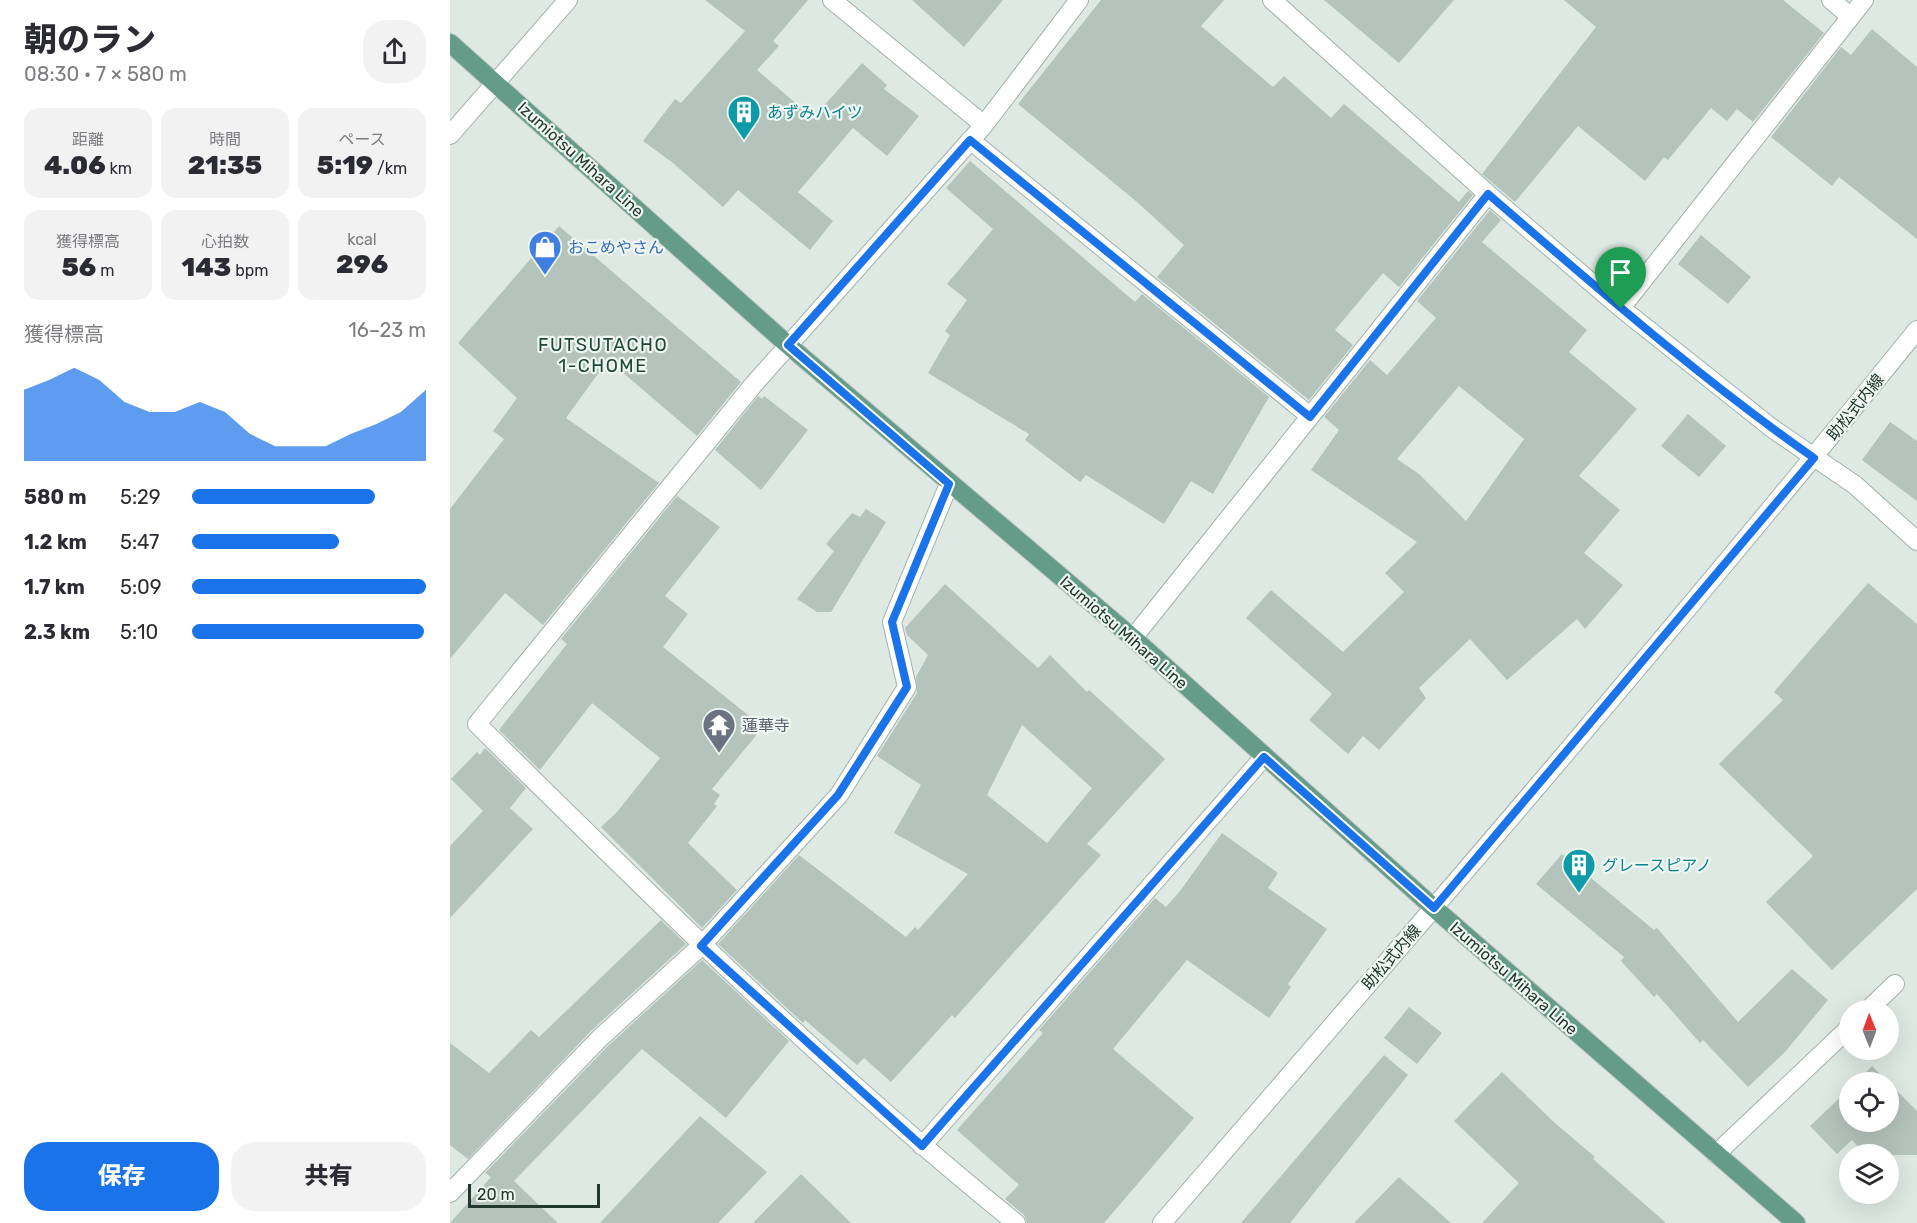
<!DOCTYPE html>
<html lang="ja">
<head>
<meta charset="utf-8">
<style>
  :root { --surface:#fff; --page:#f2f2f3; --text:#2b2b33; --muted:#7c7c81; --accent:#1a73e8 }
  body { margin:0; font-family:Rubik,"Noto Sans JP",sans-serif; background:var(--page); color:var(--text); height:100vh; display:flex; flex-direction:column; font-size:22px; white-space:nowrap }
  * { box-sizing:border-box; margin:0 }
  p { font-size:20px; color:var(--muted) }
  .icon { flex:none; width:33px; height:33px; fill:none; stroke:currentColor; stroke-width:2; stroke-linecap:round; stroke-linejoin:round }
  .map { position:relative; flex:1; overflow:hidden }
  .drawer { display:flex; flex-direction:column; background:var(--surface); width:450px }
  .drawer>* { flex:none }
  .needle { width:39px; rotate:359deg }
  .controls { position:absolute; left:1389px; top:1000px; display:grid; gap:12px }
  .controls a { display:grid; place-items:center; width:60px; height:60px; border-radius:50%; background:var(--surface); box-shadow:0 6px 24px #0002; font-size:30px }
  .scale { position:absolute; left:18px; bottom:15px; width:132px; box-sizing:border-box; padding-left:6px; border:3px solid #21372f; border-top:0; font-size:16px; line-height:21px; white-space:nowrap; color:#21372f; -webkit-text-stroke:4px #eef6f1; paint-order:stroke }
  .pin { position:absolute; display:grid; place-items:center; width:51px; height:51px; color:#fff; margin:-62px -26px; border-radius:50% 50% 50% 0; rotate:-45deg; box-shadow:0 0 6px #0007 }
  .pin .icon { rotate:45deg }
  .round { display:grid; place-items:center; flex:none; width:63px; height:63px; border-radius:24px; background:var(--page) }
  .headline { display:flex; align-items:center; justify-content:space-between; height:102px; padding:0 24px }
  h1 { font-size:33px; font-weight:800; line-height:45px }
  .metrics { display:grid; grid-template-columns:repeat(3,1fr); gap:9px; height:102px; padding:6px 24px }
  .metrics div { display:grid; align-content:center; border-radius:15px; background:var(--page); text-align:center }
  .metrics b { font-size:26px; font-weight:800 }
  .metrics small { font-size:16px; font-weight:400 }
  .metrics p { font-size:16px }
  .chart { height:168px; padding:12px 24px }
  .chart p { display:flex; justify-content:space-between }
  .chart svg { width:100%; height:108px; margin-top:6px; fill:var(--accent); opacity:.7 }
  .action { display:flex; gap:12px; margin-top:auto; padding:12px 24px }
  .action a { flex:1; height:69px; border-radius:24px; background:var(--accent); color:#fff; font-size:24px; font-weight:800; line-height:69px; text-align:center }
  .action a+a { background:var(--page); color:var(--text) }
  ul { padding:0 24px; list-style:none; font-size:20px }
  li { display:grid; grid-template-columns:96px 72px 1fr; align-items:center; height:45px }
  li i { height:15px; border-radius:8px; background:var(--accent) }
  main { display:flex; flex:1; min-height:0 }
  .map>svg:first-child { display:block }
</style>
</head>
<body>
<main>
<section class="drawer">
<div class="headline"><div><h1>朝のラン</h1><p>08:30 · 7 × 580 m</p></div><a class="round"><svg class="icon" aria-label="share" viewBox="0 0 24 24"><path d="M12 15V3M7 8l5-5 5 5M5 13v7h14v-7"/></svg></a></div>
<div class="metrics">
<div><p>距離</p><b>4.06<small> km</small></b></div>
<div><p>時間</p><b>21:35</b></div>
<div><p>ペース</p><b>5:19<small> /km</small></b></div>
</div>
<div class="metrics">
<div><p>獲得標高</p><b>56<small> m</small></b></div>
<div><p>心拍数</p><b>143<small> bpm</small></b></div>
<div><p>kcal</p><b>296</b></div>
</div>
<div class="chart"><p><span>獲得標高</span>16–23 m</p>
<svg viewBox="0 0 160 44" preserveAspectRatio="none"><path d="M0 44V15L10 11L20 6L30 11L40 20L50 24L60 24L70 20L80 24L90 33L100 38L110 38L120 38L130 33L140 29L150 24L160 15V44z"/></svg>
</div>
<ul>
<li><b>580 m</b>5:29<i style="width:78%"></i></li>
<li><b>1.2 km</b>5:47<i style="width:63%"></i></li>
<li><b>1.7 km</b>5:09<i style="width:100%"></i></li>
<li><b>2.3 km</b>5:10<i style="width:99%"></i></li>
</ul>
<div class="action"><a>保存</a><a>共有</a></div>
</section>
<div class="map">
<svg width="1467" height="1223" viewBox="0 0 1467 1223">
  <rect width="100%" height="100%" fill="#dee9e3"/>
  <path fill="#b4c3bc" fill-rule="evenodd" d="M255,0h103l-35,41 6,5 -22,24 56,48 49,-55 25,22 -3,4 35,27 -32,40 -34,-28 -55,64 35,29 -23,29 -72,-60 -15,17 -50,-44 -30,-22 32,-42 6,4 64,-72z
    M462,0h91l-39,47z
    M651,0h123l-23,26 72,61 11,-11 47,42 13,-14 115,98 9,-11 5,4 -74,92 -16,-14 -48,57 18,15 -44,55 -152,-123 27,-32 -47,-43 -119,-98z
    M874,0h130l-55,63z
    M1114,0h219l41,33 -71,89 -16,-13 -10,12 -16,-13 -43,52 -4,-3 -19,24 -67,-55 -63,76 -33,-28 114,-147z
    M1422,29l45,38v172l-78,-62 -7,9 -61,-49 70,-90 10,8z
    M520,161l165,141 7,-8 127,103 -56,97 -22,-13 -27,43 -78,-49 -6,7 -55,-42 4,-6 -101,-61 22,-38 -5,-4 22,-31 -20,-16 46,-55 -47,-41z
    M1040,210l11,10 -19,22 105,88 -18,22 68,57 -58,67 41,34 -36,43 39,32 -38,44 -8,-10 -70,61 -37,-41 -51,49 7,10 -47,52 -16,-14 -15,18 -39,-34 23,-26 -86,-76 25,-28 72,62 61,-60 -19,-19 32,-31 -106,-72 28,-40 -15,-13 46,-57 17,15 49,-57 -19,-17zM1009,386l65,53 -58,82 -47,-47 -22,-15z
    M109,226l182,156 -44,54 -89,-76 -42,58 93,65 -116,142 -38,-32 -55,66v-150l54,-70 -11,-8 24,-33 -59,-55z
    M1251,235l50,42 -23,27 -50,-40z
    M308,396l4,3 2,-3 44,34 -47,60 -46,-40z
    M1238,414l38,32 -27,31 -38,-31z
    M1440,422l27,19v60l-55,-41z
    M227,496l43,31 -55,69 23,18 -25,33 100,80 -51,62 8,6 -6,9 3,2 -29,37 49,47 -35,38 -101,-101 16,-15 43,-54 -68,-55 -52,67 -41,-40 68,-86 -6,-5z
    M416,509l20,13 -55,90h-14l-20,-13 37,-48 -8,-7 26,-31 8,4z
    M1418,583l49,41v265l-85,81 -66,-68 47,-46 -94,-92 64,-64 -9,-8z
    M495,584l93,84 12,-13 37,37 2,-2 76,69 -78,85 14,11 -146,163 -3,-3 -61,67 -27,-24 -7,7 -52,-45 -2,3 -85,-79 81,-89 107,82 9,-10 3,3 50,-56 -74,-41 27,-48 -44,-29 40,-63 -1,-16 12,-22 -21,-20 -2,-7zM572,725l70,63 -45,55 -60,-48z
    M35,748l41,40 -16,20 23,21 -83,89v-72l33,-35 -32,-32 26,-27 3,3z
    M772,833l56,40 -10,15 59,41 -39,55 3,3 -22,31 -82,-58 -74,89 81,69 -90,105h-77l-3,-8 -19,-16 14,-14 -62,-55 86,-97 -4,-3 116,-132 11,9 14,-16z
    M1112,854l92,76 3,-2 81,94 54,-53 36,31 -43,52 -37,35 -45,-47 -3,3 -43,-49 -3,3 -33,-36 3,-4 -88,-73z
    M211,920l25,24 -94,86 -124,129 -18,-14v-102l39,30 42,-43 8,7z
    M252,960l87,81 -63,77 -84,-69 -128,132 44,42h-108l41,-46 -6,-4 123,-127z
    M959,1007l33,26 -25,31 -33,-26z
    M934,1055l24,20 -118,148h-49z
    M1422,1066l45,45v44h-51l-14,-15 -15,14 -27,-28 40,-38v34h38v-39h-33z
    M1052,1072l54,52 39,33 -2,2 73,64h-184l37,-40 -65,-62z
    M250,1116l67,56 -49,51h-118z
    M351,1174l50,49h-98z
    M949,1177l52,46h-97z"/>
  <g fill="none" stroke-linecap="round" stroke-linejoin="round">
    <g stroke="#a2b0a9" stroke-width="20">
      <path id="minor" d="M382,0l152,125
        M822,0l216,194 133,114 152,121 82,56 62,56
        M1381,0l20,17
        M0,135l118,-135
        M520,140l340,276
        M1171,308l243,-308
        M683,638l355,-444
        M1417,1011l28,-27
        M472,1146l342,-389
        M1266,1154l134,-127
        M0,1193l150,-155 101,-92 138,-151 68,-108 -15,-65 57,-138
        M566,1223c-191,-154 -365,-327 -539,-499l277,-340 230,-259 95,-125"/>
    </g>
    <g stroke="#a2b0a9" stroke-width="20">
      <path id="tertiary" d="M712,1223c255,-295 510,-590 755,-893"/>
    </g>
    <g stroke="#bcc3c1" stroke-width="20">
      <path id="primary" d="M0,43l338,302 345,293 301,270 362,315"/>
    </g>
    <use href="#minor" stroke="#fff" stroke-width="18"/>
    <use href="#tertiary" stroke="#fff" stroke-width="18"/>
    <use href="#primary" stroke="#659b89" stroke-width="18"/>
  </g>
  <g fill="none" stroke-linecap="round" stroke-linejoin="round">
    <g stroke="#fff" stroke-width="12">
      <path id="route" d="M520,140l340,277 178,-223c106,91 211,184 326,264l-380,450 -170,-151 -342,389 -221,-200 137,-151 69,-108 -15,-65 57,-138 -161,-139z"/>
    </g>
    <use href="#route" stroke="#1a73e8" stroke-width="8"/>
  </g>
  <defs>
    <g id="building-pin" transform="scale(1.725)"><path d="M0 17L-7.5 6A9.5 9.5 0 1 1 7.5 6Z" fill="#0f9aa8" stroke="#eef6f1"/><path d="M-4-6H4V6H1V3H-1V6H-4ZM-2.5-4.3h1.7v1.8h-1.7ZM.8-4.3h1.7v1.8H.8ZM-2.5-1h1.7V.8h-1.7ZM.8-1h1.7V.8H.8Z" fill="#fff"/></g>
    <g id="shop-pin" transform="scale(1.725)"><path d="M0 17L-7.5 6A9.5 9.5 0 1 1 7.5 6Z" fill="#3f7fe0" stroke="#eef6f1"/><path d="M-5-2.5h2.3a2.7 3.5 0 0 1 5.4 0H5L5.5 6h-11ZM-1.5-2.5h3a1.5 2.3 0 0 0-3 0Z" fill="#fff"/></g>
    <g id="temple-pin" transform="scale(1.725)"><path d="M0 17L-7.5 6A9.5 9.5 0 1 1 7.5 6Z" fill="#6b7280" stroke="#eef6f1"/><path d="M0-6L5-2H3V0L6.5 2.5H4V6H1.5V3h-3V6H-4V2.5H-6.5L-3 0V-2H-5Z" fill="#fff"/></g>
  </defs>
  <g fill-rule="evenodd">
    <use href="#building-pin" x="294" y="112"/>
    <use href="#shop-pin" x="95" y="247"/>
    <use href="#temple-pin" x="269" y="725"/>
    <use href="#building-pin" x="1129" y="865"/>
  </g>
  <g text-anchor="middle" stroke-width="4.5" stroke-linejoin="round" paint-order="stroke">
    <g font-size="16" fill="#0d838f" stroke="#eef6f1" text-anchor="start">
      <text x="317" y="118">あずみハイツ</text>
      <text x="1152" y="871">グレースピアノ</text>
    </g>
    <g font-size="16" fill="#21372f" stroke="#eef6f1">
      <text transform="translate(131 159) rotate(42)" y="6">Izumiotsu Mihara Line</text>
      <text transform="translate(1405 407) rotate(-51)" y="6">助松式内線</text>
      <text transform="translate(674 632) rotate(41)" y="6">Izumiotsu Mihara Line</text>
      <text transform="translate(941 957) rotate(-49)" y="6">助松式内線</text>
      <text transform="translate(1064 978) rotate(41)" y="6">Izumiotsu Mihara Line</text>
    </g>
    <g font-size="16" fill="#366cbe" stroke="#eef6f1" text-anchor="start">
      <text x="118" y="253">おこめやさん</text>
    </g>
    <g font-size="16" fill="#5b616d" stroke="#eef6f1" text-anchor="start">
      <text x="292" y="731">蓮華寺</text>
    </g>
    <g font-size="18" letter-spacing="1.5" fill="#1e473a" stroke="#eef6f1">
      <text x="153" y="351">FUTSUTACHO<tspan x="153" dy="21">1-CHOME</tspan></text>
    </g>
  </g>
</svg>
<div class="controls">
<a><svg class="needle" viewBox="-14 -14 28 28"><path d="M0-13l5 13h-10z" fill="#e53935"/><path d="M0 13l5-13h-10z" fill="#7c7c81"/></svg></a>
<a><svg class="icon" aria-label="locate" viewBox="0 0 24 24"><circle cx="12" cy="12" r="6"/><path d="M12 2v4M12 18v4M2 12h4M18 12h4"/></svg></a>
<a><svg class="icon" aria-label="layers" viewBox="0 0 24 24"><path d="M12 4l9 5-9 5-9-5zM3 14l9 5 9-5"/></svg></a>
</div>
<div class="scale">20 m</div>
<div class="pin" style="left:1171px;top:309px;background:#1e9e55"><svg class="icon" aria-label="arrive" viewBox="0 0 24 24"><path d="M6 21V4h12l-3 4 3 4H6"/></svg></div>
</div>
</main>
</body>
</html>
